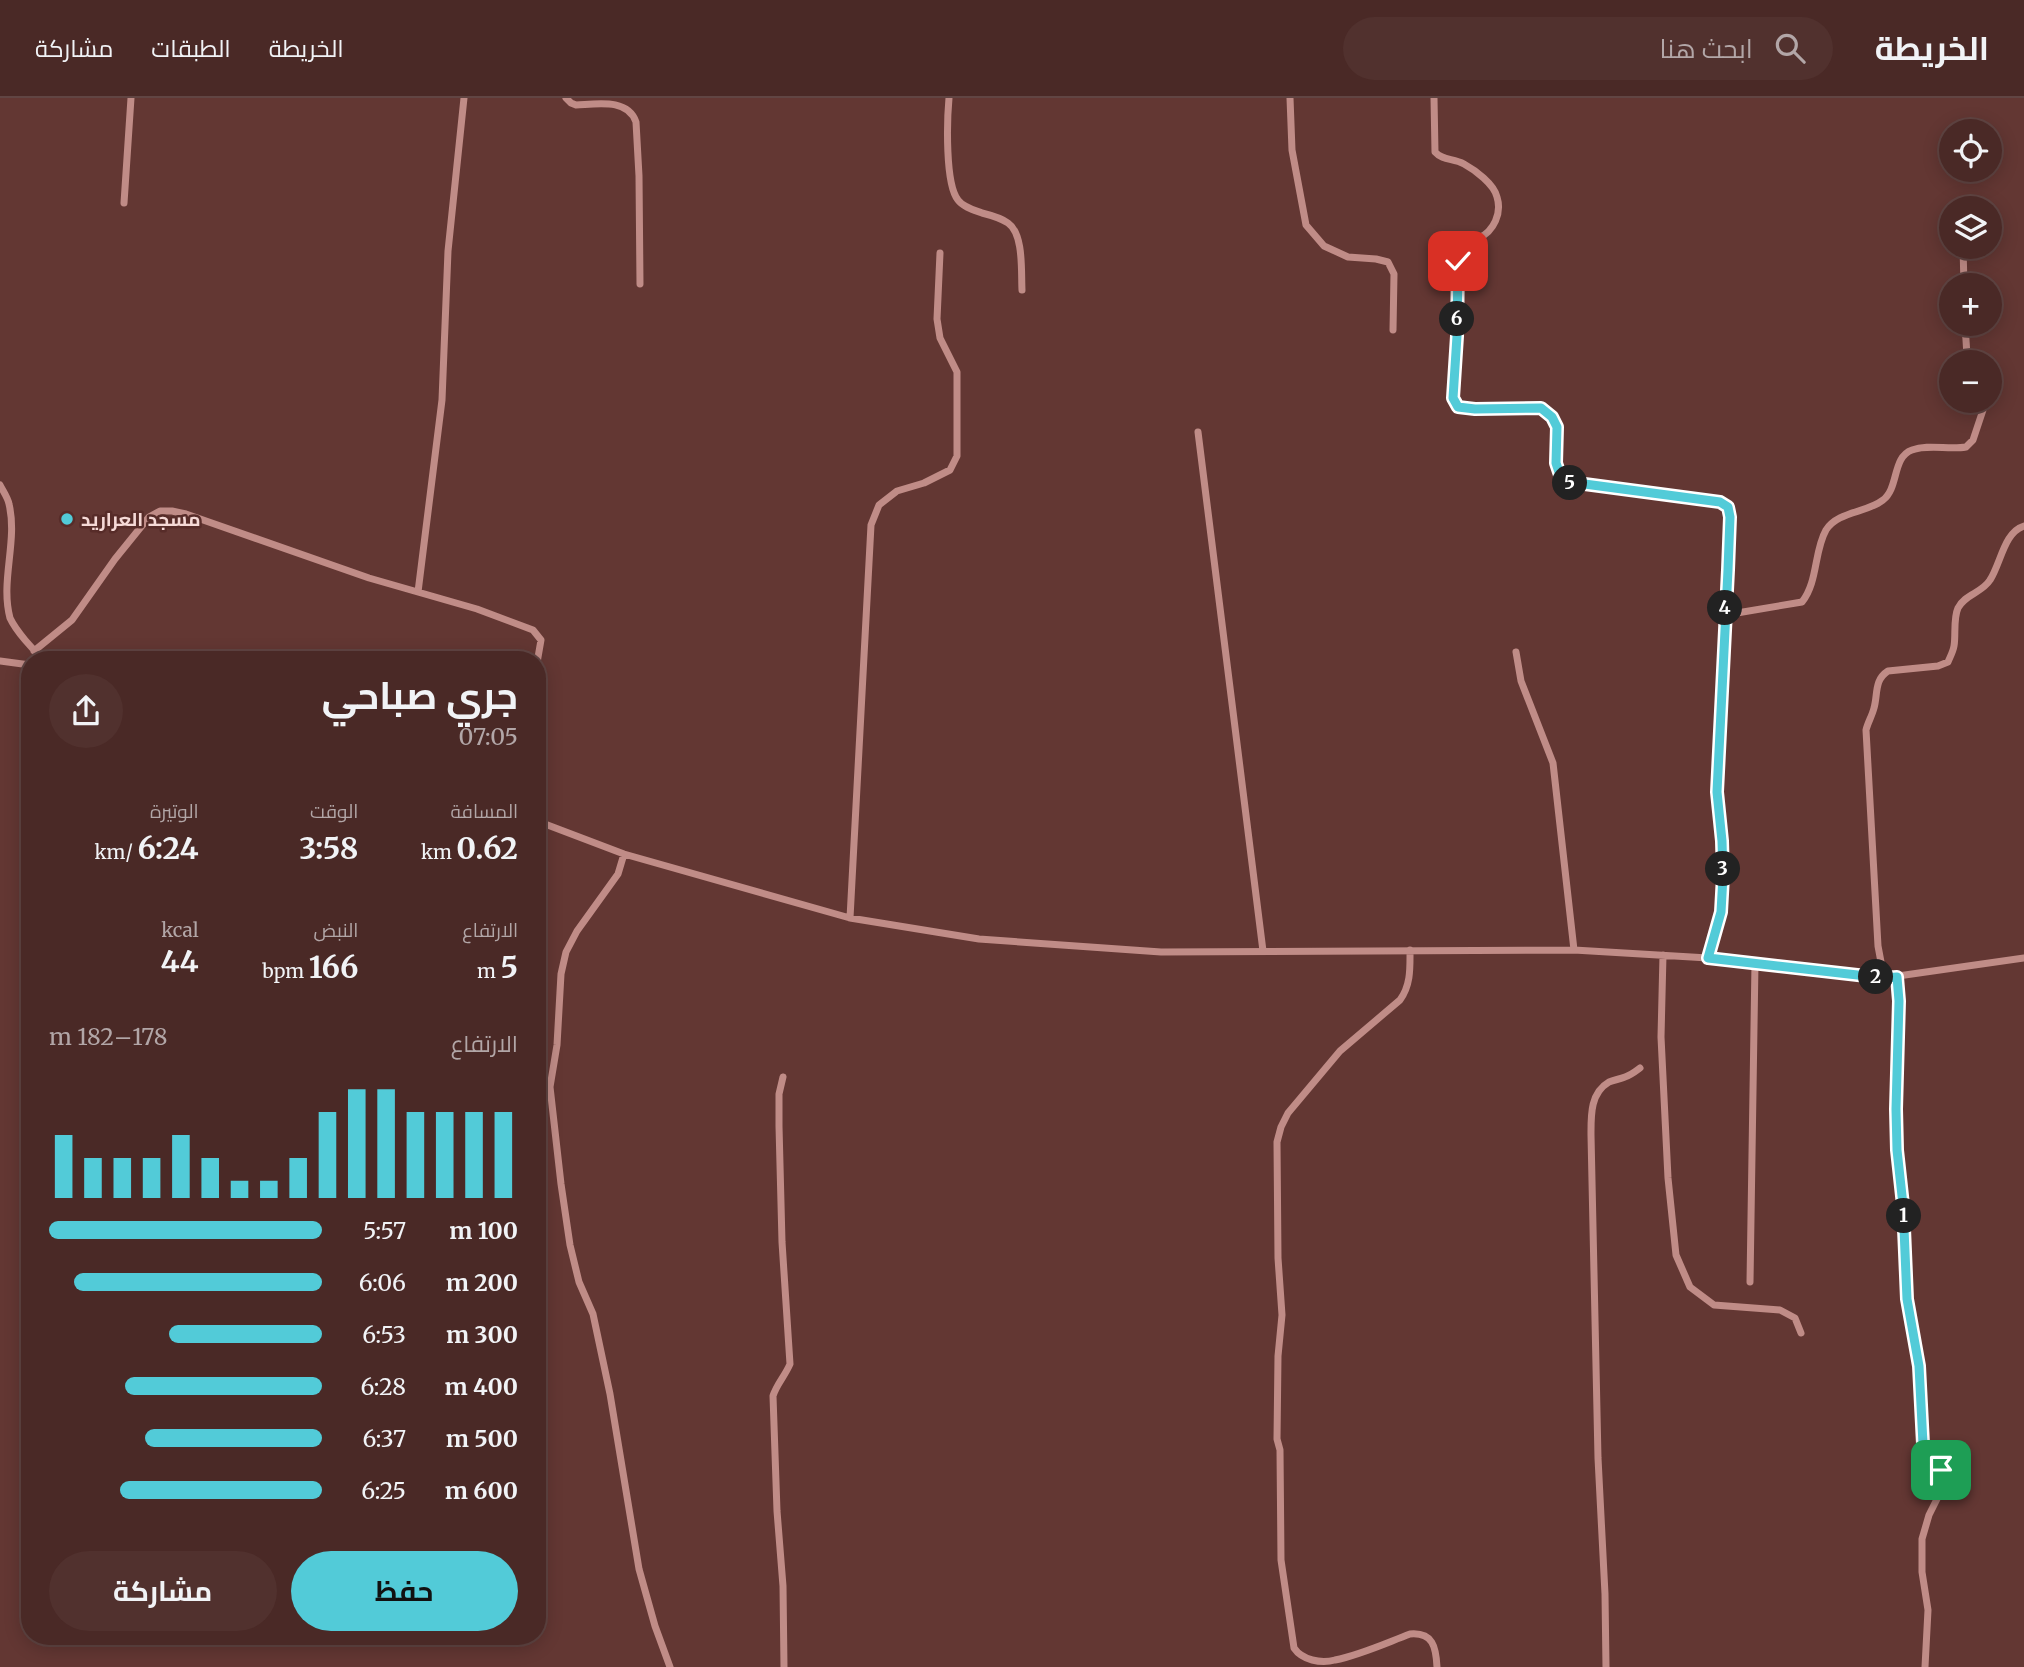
<!DOCTYPE html>
<html lang="ar">
<head>
<meta charset="utf-8">
<style>
  :root { --surface:#4a2926; --page:#51312e; --text:#f1f3f6; --muted:#b2a6a7; --line:#614543; --accent:#52cbd8 }
  body { margin:0; font-family:Merriweather,Cairo,serif; background:var(--page); color:var(--text); direction:rtl; height:100vh; display:flex; flex-direction:column; font-size:26px; white-space:nowrap }
  * { box-sizing:border-box; margin:0 }
  p { font-size:23px; color:var(--muted) }
  .icon { flex:none; width:38px; height:38px; fill:none; stroke:currentColor; stroke-width:2; stroke-linecap:round; stroke-linejoin:round }
  .map { position:relative; flex:1; overflow:hidden; direction:ltr }
  .drawer { position:absolute; left:21px; top:553px; width:525px; height:994px; display:flex; flex-direction:column; background:var(--surface); border-radius:28px; box-shadow:0 4px 18px #0003,0 0 0 2px var(--line); direction:rtl }
  .drawer>* { flex:none }
  .buttons { position:absolute; left:1939px; top:21px; display:grid; gap:14px }
  .buttons a { display:grid; place-items:center; width:63px; height:63px; border-radius:50%; background:var(--surface); box-shadow:0 4px 18px #0003,0 0 0 2px var(--line); font-size:35px }
  .pin { position:absolute; display:grid; place-items:center; width:60px; height:60px; color:#fff; margin:-30px; border-radius:14px; box-shadow:0 4px 10px #0006 }
  .km { position:absolute; width:35px; height:35px; margin:-18px; border-radius:50%; background:#222; color:#fff; font-size:19px; line-height:35px; text-align:center }
  .round { display:grid; place-items:center; flex:none; width:74px; height:74px; border-radius:37px; background:var(--page) }
  .overview { display:flex; align-items:center; justify-content:space-between; height:119px; padding:0 28px }
  h1 { font-size:38px; font-weight:700; line-height:52px }
  .figures { display:grid; grid-template-columns:repeat(3,1fr); gap:10px; height:119px; padding:7px 28px }
  .figures div { display:grid; align-content:center }
  .figures b { font-size:30px; font-weight:700 }
  .figures small { font-size:19px; font-weight:400 }
  .figures p { font-size:19px }
  .chart { height:196px; padding:14px 28px }
  .chart p { display:flex; justify-content:space-between }
  .chart svg { width:100%; height:126px; margin-top:7px; stroke:var(--accent); stroke-width:6 }
  .action { display:flex; gap:14px; margin-top:auto; padding:14px 28px }
  .action a { flex:1; height:80px; border-radius:42px; background:var(--accent); color:#111; font-size:28px; font-weight:700; line-height:80px; text-align:center }
  .action a+a { background:var(--page); color:var(--text) }
  ul { padding:0 28px; list-style:none; font-size:23px }
  li { display:grid; grid-template-columns:112px 84px 1fr; align-items:center; height:52px }
  li i { height:18px; border-radius:9px; background:var(--accent) }
  header { display:flex; align-items:center; gap:42px; box-sizing:border-box; height:98px; padding:0 35px; background:var(--surface); border-bottom:2px solid var(--line) }
  header strong { font-size:33px }
  nav { display:flex; gap:38px; margin-inline-start:auto; font-size:24px }
  .search { width:490px; height:63px; background:var(--page); display:flex; align-items:center; gap:18px; box-sizing:border-box; padding:0 24px; border-radius:38px; color:var(--muted); font-size:26px }
  .map>svg:first-child { display:block }
</style>
</head>
<body>
<header>
<strong>الخريطة</strong>
<div class="search"><svg class="icon" aria-label="search" viewBox="0 0 24 24"><circle cx="10" cy="10" r="6"/><path d="M15 15l6 6"/></svg>ابحث هنا</div>
<nav><a>الخريطة</a><a>الطبقات</a><a>مشاركة</a></nav>
</header>
<div class="map">
<svg width="2024" height="1569" viewBox="0 0 2024 1569">
  <rect width="100%" height="100%" fill="#633733"/>
  <g fill="none" stroke-linecap="round" stroke-linejoin="round">
    <path stroke="#c08c87" stroke-width="7" d="M566,0l5,5 5,2c21,-1 52,-7 60,17l3,54 1,108
      M949,0c-2,22 -4,86 9,102 5,7 16,10 24,13 8,2 19,5 26,10 16,11 13,49 14,67
      M1290,0l2,52 14,75 18,21 24,11 28,2 12,3 6,12 -1,56
      M1434,0l1,54c8,9 18,6 29,12 11,6 30,20 33,33 5,16 -3,34 -18,41 -6,4 -14,3 -18,10 -8,14 -3,68 -4,86 0,21 -4,43 -4,64l5,9 16,2 66,-1 12,9 5,10 -1,36 6,18 158,21 8,5 2,10 -2,53 -11,222 5,49 1,35 -2,36 -13,46
      M124,105l7,-105
      M1962,107v3
      M1963,149l1,38
      M1965,226l2,32 4,6
      M1198,334l65,519
      M0,387c3,6 8,13 9,19 9,37 -9,77 1,114 6,13 23,32 34,42
      M418,494l24,-192 6,-149 16,-153
      M1725,517l77,-13c16,-20 12,-51 24,-72 12,-19 41,-17 57,-30 16,-12 9,-43 29,-50 16,-6 37,0 54,-3l7,-7 13,-39
      M34,553l38,-31 43,-61 34,-42 11,-6h12l14,3 183,64 108,31 56,21 8,10 -4,23
      M1516,554l5,29 32,82 21,187
      M0,563l30,4
      M537,723l87,33 226,64 129,21 182,13 413,-2 134,8 176,20 140,-20
      M624,756l-6,20 -41,57 -11,21 -5,22 -4,71 -7,42 11,97 9,61 9,37 14,32 17,80 29,175 16,57 15,41
      M850,820l21,-393 8,-20 18,-14 27,-8 26,-13 7,-14v-84l-17,-34 -3,-19 3,-66
      M1410,852c0,18 1,35 -10,50l-60,51 -52,62 -7,14 -4,15 1,116 4,57 -4,41 -1,83 3,11 1,110 13,88c8,12 27,16 41,12 25,-5 51,-17 75,-26 23,-2 26,13 27,33
      M1663,857l-2,82 7,141 8,77 14,32 24,18 66,5 15,8 6,15
      M1897,879l2,24 -3,108 1,41 6,55 4,94 12,67 4,78c4,13 17,23 23,37l-17,34 -7,24v33l6,38 -3,57
      M1884,880l-6,-32 -12,-216c2,-8 6,-14 8,-22 4,-14 0,-28 14,-37l50,-5 10,-4c2,-5 5,-10 6,-16 2,-11 -1,-27 4,-38 7,-14 24,-15 32,-28 11,-17 14,-48 34,-54
      M783,979l-4,17v32l3,116 8,122c-5,12 -14,21 -17,32l4,115 6,75 1,81
      M1750,1184l5,-319
      M1606,1569l-1,-73 -7,-136 -7,-323c0,-19 -1,-42 18,-53 5,-2 11,-3 16,-5 6,-2 11,-6 15,-9"/>
  </g>
  <g fill="none" stroke-linecap="round" stroke-linejoin="round">
    <g stroke="#fff" stroke-width="14">
      <path id="route" d="M1458,163l-1,75 -4,62 5,9 17,2 66,-1 11,9 5,10 -1,36 6,18 158,21 8,5 2,10 -2,53 -11,222 5,49 1,35 -2,36 -13,46 176,20 13,-1 2,24 -3,108 1,41 6,55 4,94 12,67 4,78 3,9 15,17"/>
    </g>
    <use href="#route" stroke="#52cbd8" stroke-width="9"/>
  </g>
  <circle fill="#52cbd8" stroke="#572c29" stroke-width="2.5" cx="67" cy="421" r="7"/>
  <g text-anchor="middle" stroke-width="5" stroke-linejoin="round" paint-order="stroke">
    <g font-size="19" font-weight="bold" fill="#f5d9d6" stroke="#572c29" text-anchor="start">
      <text x="81" y="428">مسجد العراريد</text>
    </g>
  </g>
</svg>
<div class="buttons">
<a><svg class="icon" aria-label="locate" viewBox="0 0 24 24"><circle cx="12" cy="12" r="6"/><path d="M12 2v4M12 18v4M2 12h4M18 12h4"/></svg></a>
<a><svg class="icon" aria-label="layers" viewBox="0 0 24 24"><path d="M12 4l9 5-9 5-9-5zM3 14l9 5 9-5"/></svg></a>
<a>+</a>
<a>−</a>
</div>
<div class="pin" style="left:1941px;top:1372px;background:#1e9e55"><svg class="icon" aria-label="arrive" viewBox="0 0 24 24"><path d="M6 21V4h12l-3 4 3 4H6"/></svg></div>
<div class="pin" style="left:1458px;top:163px;background:#d93025"><svg class="icon" aria-label="check" viewBox="0 0 24 24"><path d="M5 12l5 5 9-10"/></svg></div>
<b class="km" style="left:1904px;top:1118px">1</b>
<b class="km" style="left:1876px;top:879px">2</b>
<b class="km" style="left:1723px;top:771px">3</b>
<b class="km" style="left:1725px;top:510px">4</b>
<b class="km" style="left:1570px;top:385px">5</b>
<b class="km" style="left:1457px;top:221px">6</b>
<section class="drawer">
<div class="overview"><div><h1>جري صباحي</h1><p>07:05</p></div><a class="round"><svg class="icon" aria-label="share" viewBox="0 0 24 24"><path d="M12 15V3M7 8l5-5 5 5M5 13v7h14v-7"/></svg></a></div>
<div class="figures">
<div><p>المسافة</p><b>0.62<small> km</small></b></div>
<div><p>الوقت</p><b>3:58</b></div>
<div><p>الوتيرة</p><b>6:24<small> /km</small></b></div>
</div>
<div class="figures">
<div><p>الارتفاع</p><b>5<small> m</small></b></div>
<div><p>النبض</p><b>166<small> bpm</small></b></div>
<div><p>kcal</p><b>44</b></div>
</div>
<div class="chart"><p><span>الارتفاع</span>178–182 m</p>
<svg viewBox="0 0 160 44" preserveAspectRatio="none"><path d="M5 44V22M15 44V30M25 44V30M35 44V30M45 44V22M55 44V30M65 44V38M75 44V38M85 44V30M95 44V14M105 44V6M115 44V6M125 44V14M135 44V14M145 44V14M155 44V14"/></svg>
</div>
<ul>
<li><b>100 m</b>5:57<i style="width:100%"></i></li>
<li><b>200 m</b>6:06<i style="width:91%"></i></li>
<li><b>300 m</b>6:53<i style="width:56%"></i></li>
<li><b>400 m</b>6:28<i style="width:72%"></i></li>
<li><b>500 m</b>6:37<i style="width:65%"></i></li>
<li><b>600 m</b>6:25<i style="width:74%"></i></li>
</ul>
<div class="action"><a>حفظ</a><a>مشاركة</a></div>
</section>
</div>
</body>
</html>
